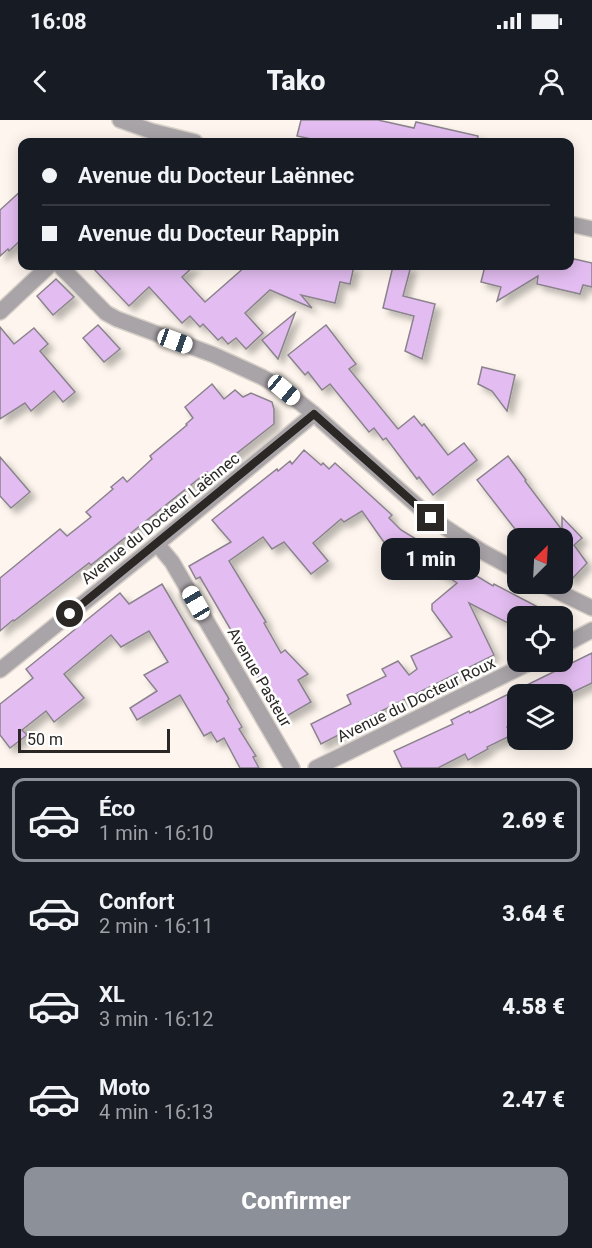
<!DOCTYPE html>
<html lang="fr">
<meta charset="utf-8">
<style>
body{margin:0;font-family:Roboto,sans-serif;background:#20242c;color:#f1f3f6;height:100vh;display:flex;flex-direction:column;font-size:22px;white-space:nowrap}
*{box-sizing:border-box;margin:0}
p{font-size:20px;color:#9ea1a6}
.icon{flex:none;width:33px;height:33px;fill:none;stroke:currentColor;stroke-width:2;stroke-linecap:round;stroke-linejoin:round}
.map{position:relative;height:648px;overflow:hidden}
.details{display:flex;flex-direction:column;background:#171b24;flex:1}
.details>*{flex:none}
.top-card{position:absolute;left:18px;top:18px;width:556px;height:132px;border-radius:12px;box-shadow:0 3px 15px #0003;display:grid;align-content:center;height:132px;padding:0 24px;background:#171b24}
.needle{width:39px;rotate:24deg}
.buttons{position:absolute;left:507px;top:408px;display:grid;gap:12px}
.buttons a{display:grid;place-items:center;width:66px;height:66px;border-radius:12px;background:#171b24;box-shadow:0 3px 15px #0003;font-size:30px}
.scale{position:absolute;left:18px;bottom:15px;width:152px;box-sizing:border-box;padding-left:6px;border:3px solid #2b2724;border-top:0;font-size:16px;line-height:21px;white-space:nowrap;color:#2b2724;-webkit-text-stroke:4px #fff;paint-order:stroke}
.end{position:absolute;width:27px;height:27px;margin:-14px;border:8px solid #2b2724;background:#fff;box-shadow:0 0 0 3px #fff}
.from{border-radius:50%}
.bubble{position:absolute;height:42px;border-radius:12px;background:#171b24;box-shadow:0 3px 15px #0003;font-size:20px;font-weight:800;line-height:42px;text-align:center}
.car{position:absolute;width:18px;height:36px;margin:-18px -9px;border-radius:8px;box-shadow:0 0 4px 2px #0007;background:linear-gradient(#fff 24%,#345 0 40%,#fff 0 76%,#345 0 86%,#fff 0)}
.top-card b{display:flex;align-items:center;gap:21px;height:57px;font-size:22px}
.top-card b+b{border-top:2px solid #363941}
.top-card i{width:15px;height:15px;background:#f1f3f6}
ul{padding:10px 0 0;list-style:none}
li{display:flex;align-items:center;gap:18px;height:84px;margin:0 12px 9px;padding:0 12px;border:3px solid transparent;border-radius:12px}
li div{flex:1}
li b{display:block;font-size:22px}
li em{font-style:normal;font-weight:800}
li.current{border-color:#8c9099}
li>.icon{width:54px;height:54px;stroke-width:1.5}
.button{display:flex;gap:12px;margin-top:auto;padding:12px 24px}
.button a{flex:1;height:69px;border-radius:12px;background:#8c9099;color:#fff;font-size:24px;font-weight:800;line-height:69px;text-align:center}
.status{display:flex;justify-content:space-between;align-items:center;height:42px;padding:0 30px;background:#171b24;direction:ltr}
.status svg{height:16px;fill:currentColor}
header{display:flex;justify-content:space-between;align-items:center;height:78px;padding:0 24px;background:#171b24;font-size:27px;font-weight:800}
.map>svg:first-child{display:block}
</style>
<div class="status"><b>16:08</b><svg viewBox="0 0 49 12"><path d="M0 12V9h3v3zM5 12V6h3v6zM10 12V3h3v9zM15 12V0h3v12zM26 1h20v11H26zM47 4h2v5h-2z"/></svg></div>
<header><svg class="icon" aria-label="back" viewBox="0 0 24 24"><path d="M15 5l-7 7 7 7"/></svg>Tako<svg class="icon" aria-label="person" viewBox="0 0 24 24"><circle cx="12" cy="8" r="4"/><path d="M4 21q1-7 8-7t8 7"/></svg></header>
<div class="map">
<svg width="592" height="648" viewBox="0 0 592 648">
<defs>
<filter id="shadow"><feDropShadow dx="5.5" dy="5.5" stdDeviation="3" flood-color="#0004"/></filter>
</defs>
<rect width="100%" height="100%" fill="#fef6ee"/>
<g fill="#e3bdf1" stroke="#8a838c" stroke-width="1.5" filter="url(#shadow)">
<path d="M301 0H378L414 8 416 2 478 16 477 22H338L321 19V21L297 16Z"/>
<path d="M22 70V119L9 131 8 129 0 136V90Z"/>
<path d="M570 138 592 143V167L583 165 580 174 537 164 538 156 497 181 501 167 481 162 485 146H570Z"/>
<path d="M91 146H194L182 157 205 182 246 146H354L350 164 340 162 335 183 301 175 312 188 270 170 245 193 263 213 246 229 236 218 228 224 222 217 218 220 203 204 200 207 190 196 182 203 149 167 129 186Z"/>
<path d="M393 146H411L403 176 435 184 422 239 405 231 414 196 383 188Z"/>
<path d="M56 159 74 177 53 195 37 176Z"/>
<path d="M295 193 278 239 262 220Z"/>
<path d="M98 205 120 229 104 242 83 218Z"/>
<path d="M326 205 356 244 349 249 398 309 414 296 422 306 424 304 448 335 464 323 477 340 433 375 419 357 417 359 386 318 383 320 374 308 369 312 330 264 322 270 308 252 305 255 288 235Z"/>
<path d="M0 207 14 224 34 208 48 224 40 231 75 272 63 282 54 271 31 291 25 283 0 299Z"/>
<path d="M482 247 515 255 507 291 492 271 478 264Z"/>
<path d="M212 264 224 279 235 270 243 277 251 273 272 282 274 289V304L209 355 207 352 91 445 89 443 14 501 13 500 0 511V458L60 409 67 416 91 397 86 392 113 369 111 367 123 357 127 362 152 339 150 336 187 305 186 304 193 298 185 287Z"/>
<path d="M304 330 321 345 323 343 329 349 335 343 392 395 389 398 401 410 493 466 494 464 555 496H518V508L469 483 494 535 357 603 358 605 321 624 311 604 351 584 347 575 386 556 382 549 398 541 409 555 417 549 411 536 452 517 432 490V484L457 463 427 443 425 446 399 429 393 435 362 391 344 402 341 399 313 423 328 441 311 454 284 422 272 429 263 417 229 441 266 502 264 503 281 533 285 530 308 554 298 560 311 582 285 597 272 576 270 577 200 457 196 459 189 446 231 422 212 400 277 349 278 351 290 341 292 344Z"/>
<path d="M508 336 526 360 525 361 562 410V397L582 418 574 425 587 443 571 460 562 448V418H522L477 360Z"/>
<path d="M0 337 30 372 11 388 0 376Z"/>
<path d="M162 464 229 579 227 581 242 607 239 609 256 636 253 637 259 648H240L224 618 217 622 211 612 204 616 180 575 137 600 130 588 157 571 144 555 168 542 149 511 121 527 111 515 64 554 84 578 54 602 46 591 22 610 27 615 10 628 0 615V584L33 558 26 549 120 473 129 484Z"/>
<path d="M592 533V563L569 574H518V602L507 607 512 615 487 627 488 629 468 640 465 634 438 648H402L394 631 453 604 451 600 469 591 470 593Z"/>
</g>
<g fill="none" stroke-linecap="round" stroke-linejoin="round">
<g stroke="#d8d1ca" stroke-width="18">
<g id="street">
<path d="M120 0 151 11 195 22"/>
<path d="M570 104 592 109"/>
<path d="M60 146 106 193 117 199 214 235 262 257 284 270 314 294 431 398 481 431 518 451"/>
<path d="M0 192 49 146"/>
<path d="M157 424 172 442 292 648"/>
<path d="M542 464 592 488"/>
<path d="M562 526 592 510"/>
<path d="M0 550 157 424 314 294"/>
<path d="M316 648 531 542"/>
</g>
</g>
<use href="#street" stroke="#a9a4a8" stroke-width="15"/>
</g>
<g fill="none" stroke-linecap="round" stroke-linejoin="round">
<path stroke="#2b2724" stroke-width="8" d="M70 494 314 294 431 398"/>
</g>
<g text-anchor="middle" stroke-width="5" stroke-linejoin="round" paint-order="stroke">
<g font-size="16" fill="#2b2724" stroke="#fff">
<text transform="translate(160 398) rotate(-39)" y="6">Avenue du Docteur Laënnec</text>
<text transform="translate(260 557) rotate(60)" y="6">Avenue Pasteur</text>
<text transform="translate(416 579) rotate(-26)" y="6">Avenue du Docteur Roux</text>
</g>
</g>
</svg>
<div class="buttons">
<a><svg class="needle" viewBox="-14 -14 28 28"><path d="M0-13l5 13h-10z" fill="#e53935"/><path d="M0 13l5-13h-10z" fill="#9ea1a6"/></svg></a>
<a><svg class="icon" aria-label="locate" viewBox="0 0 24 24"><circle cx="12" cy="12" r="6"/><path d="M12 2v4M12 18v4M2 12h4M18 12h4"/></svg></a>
<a><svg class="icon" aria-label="layers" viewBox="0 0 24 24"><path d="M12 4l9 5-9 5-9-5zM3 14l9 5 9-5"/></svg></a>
</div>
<div class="scale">50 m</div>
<i class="end from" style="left:70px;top:494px"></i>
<i class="end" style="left:431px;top:398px"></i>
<div class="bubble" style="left:381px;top:418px;width:99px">1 min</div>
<i class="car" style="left:175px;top:221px;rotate:110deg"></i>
<i class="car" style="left:284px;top:270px;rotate:130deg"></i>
<i class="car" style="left:196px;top:483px;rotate:330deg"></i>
<div class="top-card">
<b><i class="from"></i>Avenue du Docteur Laënnec</b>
<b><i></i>Avenue du Docteur Rappin</b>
</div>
</div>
<section class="details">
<ul>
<li class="current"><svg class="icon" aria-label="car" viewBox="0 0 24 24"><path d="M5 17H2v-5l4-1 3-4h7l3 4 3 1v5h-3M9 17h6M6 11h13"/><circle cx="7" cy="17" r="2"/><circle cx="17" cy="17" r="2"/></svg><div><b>Éco</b><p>1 min · 16:10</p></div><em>2.69 €</em></li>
<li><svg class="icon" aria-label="car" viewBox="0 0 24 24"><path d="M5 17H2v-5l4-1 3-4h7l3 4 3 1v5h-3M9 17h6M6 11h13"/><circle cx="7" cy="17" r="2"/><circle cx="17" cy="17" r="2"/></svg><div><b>Confort</b><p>2 min · 16:11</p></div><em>3.64 €</em></li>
<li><svg class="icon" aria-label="car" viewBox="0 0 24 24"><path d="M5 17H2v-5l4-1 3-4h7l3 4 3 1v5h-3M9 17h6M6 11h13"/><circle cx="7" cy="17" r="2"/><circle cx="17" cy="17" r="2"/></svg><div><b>XL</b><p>3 min · 16:12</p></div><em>4.58 €</em></li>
<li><svg class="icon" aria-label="car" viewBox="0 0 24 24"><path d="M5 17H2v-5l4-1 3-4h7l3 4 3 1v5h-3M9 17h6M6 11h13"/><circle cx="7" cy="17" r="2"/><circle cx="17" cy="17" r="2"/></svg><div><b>Moto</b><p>4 min · 16:13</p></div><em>2.47 €</em></li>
</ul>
<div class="button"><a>Confirmer</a></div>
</section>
